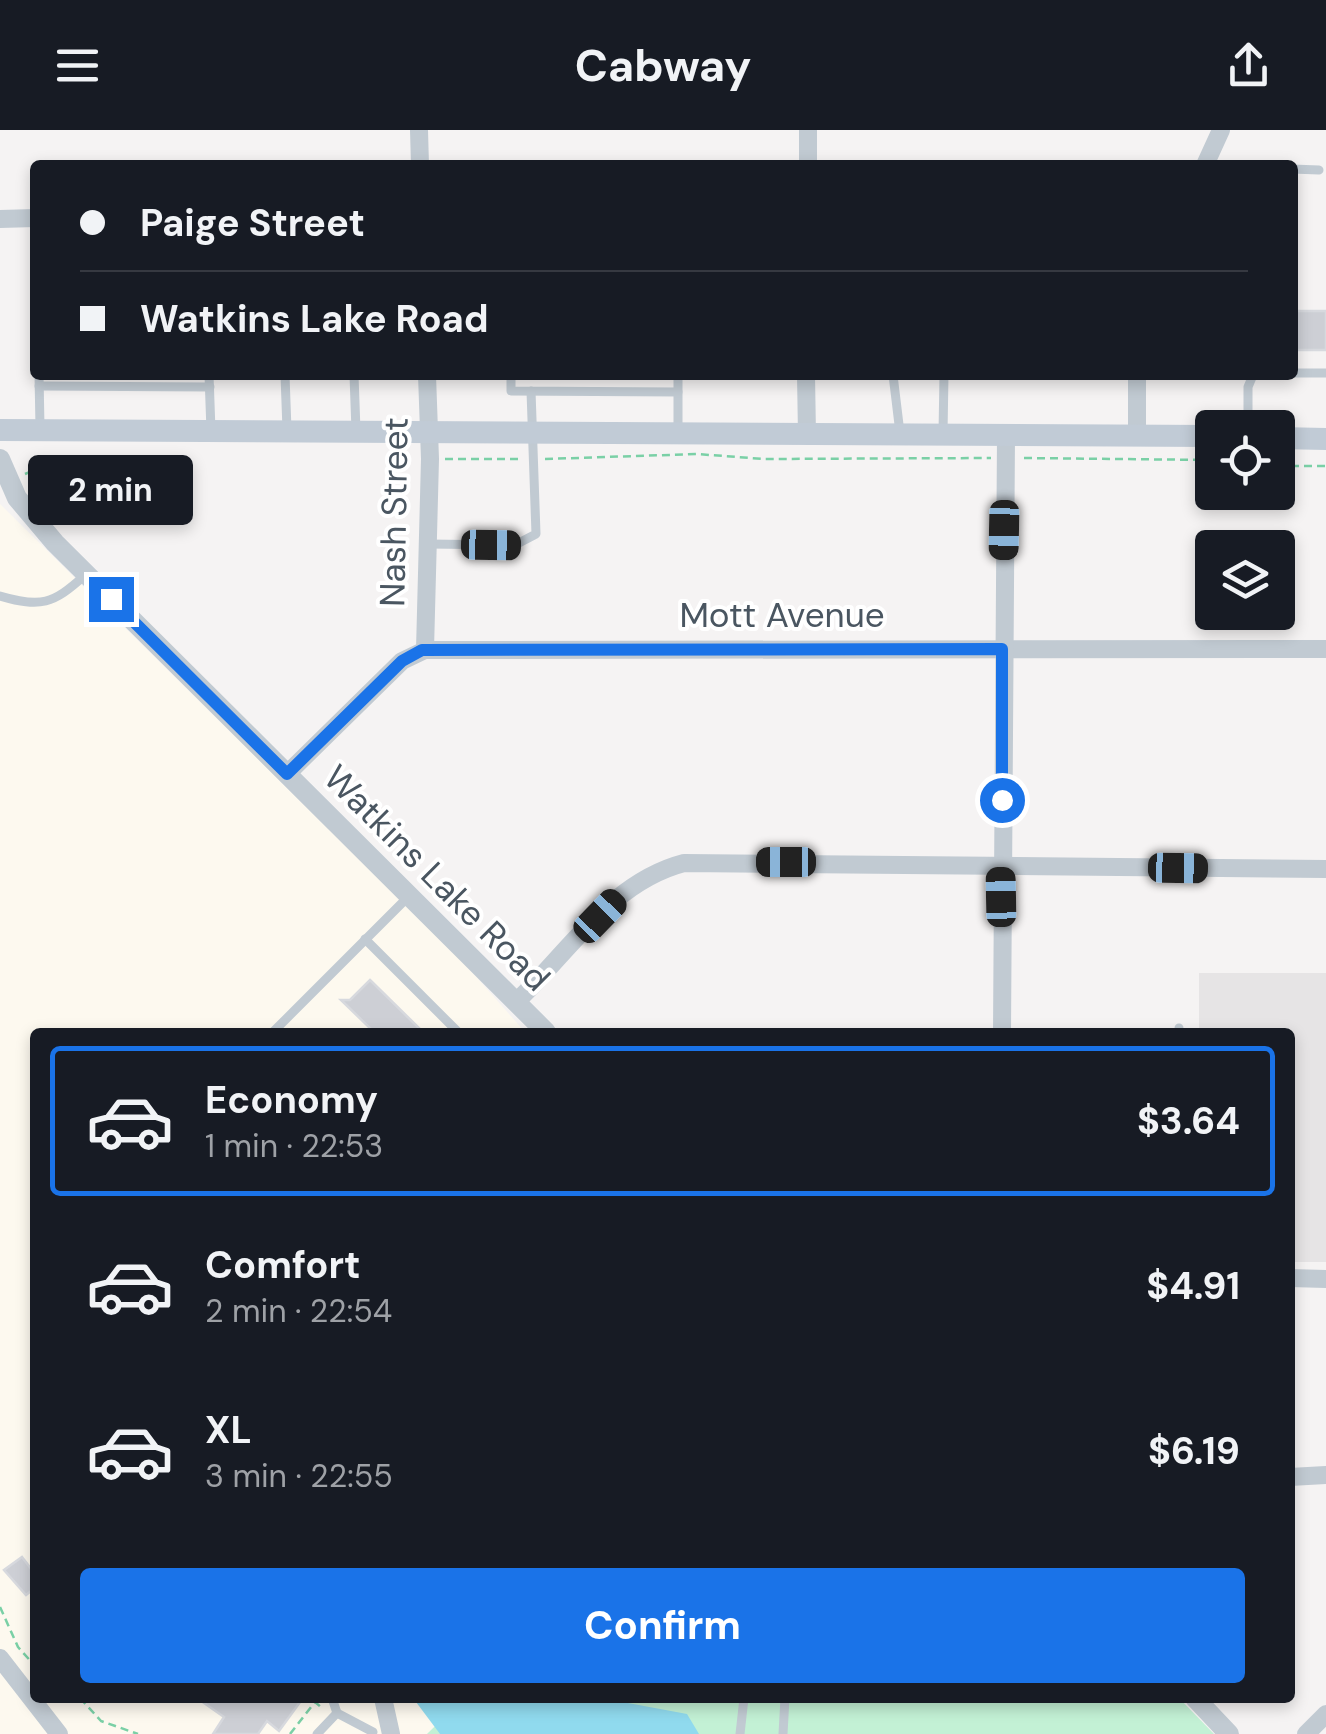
<!DOCTYPE html>
<meta charset="utf-8">
<style>
body{margin:0;font-family:"DM Sans",sans-serif;background:#20242c;color:#f1f3f6;height:100vh;display:flex;flex-direction:column;font-size:38px;white-space:nowrap}
*{box-sizing:border-box;margin:0}
p{font-size:32px;color:#9ea1a6}
.icon{flex:none;width:55px;height:55px;fill:none;stroke:currentColor;stroke-width:2;stroke-linecap:round;stroke-linejoin:round}
.map{position:relative;flex:1;overflow:hidden}
.drawer{position:absolute;left:30px;top:898px;width:1265px;height:675px;display:flex;flex-direction:column;background:#171b24;border-radius:10px;box-shadow:0 5px 15px #0003}
.drawer>*{flex:none}
.top-card{position:absolute;left:30px;top:30px;width:1268px;height:220px;border-radius:10px;box-shadow:0 5px 15px #0003;display:grid;align-content:center;height:220px;padding:0 50px;background:#171b24}
.fabs{position:absolute;left:1195px;top:280px;display:grid;gap:20px}
.fabs a{display:grid;place-items:center;width:100px;height:100px;border-radius:10px;background:#171b24;box-shadow:0 5px 15px #0003;font-size:50px}
.end{position:absolute;width:45px;height:45px;margin:-22px;border:12px solid #1a73e8;background:#fff;box-shadow:0 0 0 5px #fff}
.from{border-radius:50%}
.bubble{position:absolute;height:70px;border-radius:10px;background:#171b24;box-shadow:0 5px 15px #0003;font-size:32px;font-weight:700;line-height:70px;text-align:center}
.car{position:absolute;width:30px;height:60px;margin:-30px -15px;border-radius:12px;box-shadow:0 0 8px 2px #0007;background:linear-gradient(#222 24%,#8ab4d8 0 40%,#222 0 76%,#8ab4d8 0 86%,#222 0)}
.top-card b{display:flex;align-items:center;gap:35px;height:95px;font-size:38px}
.top-card b+b{border-top:2px solid #363941}
.top-card i{width:25px;height:25px;background:#f1f3f6}
ul{padding:18px 0 0;list-style:none}
li{display:flex;align-items:center;gap:30px;height:150px;margin:0 20px 15px;padding:0 30px;border:5px solid transparent;border-radius:10px}
li div{flex:1}
li b{display:block;font-size:38px}
li em{font-style:normal;font-weight:700}
li.current{border-color:#1a73e8}
li>.icon{width:90px;height:90px;stroke-width:1.5}
.button{display:flex;gap:20px;margin-top:auto;padding:20px 50px}
.button a{flex:1;height:115px;border-radius:10px;background:#1a73e8;color:#fff;font-size:40px;font-weight:700;line-height:115px;text-align:center}
header{display:flex;justify-content:space-between;align-items:center;height:130px;padding:0 50px;background:#171b24;font-size:45px;font-weight:700}
.map>svg:first-child{display:block}
</style>
<header><svg class="icon" aria-label="menu" viewBox="0 0 24 24"><path d="M4 6h16M4 12h16M4 18h16"/></svg>Cabway<svg class="icon" aria-label="share" viewBox="0 0 24 24"><path d="M12 15V3M7 8l5-5 5 5M5 13v7h14v-7"/></svg></header>
<div class="map">
<svg width="1326" height="1604" viewBox="0 0 1326 1604">
<rect width="100%" height="100%" fill="#f5f3f3"/>
<path fill="#fdf9ef" d="M0 374 462 831 525 902H35V1568H463L427 1604H0Z"/>
<path fill="#e6e4e5" d="M1199 843H1326V1132H1290V902H1199Z"/>
<path fill="#c3f1d5" d="M464 1568H1179L1214 1604H427Z"/>
<path fill="#90daee" d="M413 1568H601L687 1584 699 1604H440Z"/>
<g fill="#cdcfd5" stroke="#d7d9de" stroke-width="2.5">
<rect x="1292" y="181" width="34" height="39"/>
<path d="M370 850 423 902H374L341 870H350Z"/>
<path d="M22 1427 35 1444V1458L26 1465 4 1440Z"/>
<path d="M197 1568H303L279 1601 267 1591 258 1604H213L224 1587Z"/>
</g>
<g fill="none" stroke-linecap="round" stroke-linejoin="round">
<g stroke="#7ad0a6" stroke-width="2.5" stroke-dasharray="8 5" stroke-linecap="butt">
<path d="M1024 328 1212 330"/>
<path d="M445 329H522"/>
<path d="M545 329 697 324 764 329 991 328"/>
<path d="M1278 336H1326"/>
<path d="M25 344 37 339"/>
<path d="M0 1477 18 1517 35 1536"/>
<path d="M80 1568 101 1591 138 1604"/>
<path d="M290 1604 315 1572 322 1578"/>
</g>
<g stroke="#c1cad2" stroke-width="9">
<path d="M1292 39 1319 40"/>
<path d="M1292 243H1326"/>
<path d="M39 245 40 297"/>
<path d="M209 245 211 301"/>
<path d="M285 245 287 300"/>
<path d="M285 245H325"/>
<path d="M354 245 356 301"/>
<path d="M511 245V261L678 262"/>
<path d="M893 245 900 303"/>
<path d="M39 256 210 257"/>
<path d="M1248 298V257L1253 245"/>
<path d="M678 302V245"/>
<path d="M943 303 944 245"/>
<path d="M428 414 515 415 536 404 531 261"/>
<path d="M0 466C41 478 53 474 84 446"/>
<path d="M365 809 458 902"/>
<path d="M1179 898V902"/>
<path d="M273 902 409 766"/>
<path d="M332 1568 337 1583"/>
<path d="M317 1604 337 1583 373 1602"/>
<path d="M740 1604 744 1568"/>
<path d="M783 1604 785 1568"/>
</g>
<g stroke="#c1cad2" stroke-width="18">
<path d="M419 0 420 35"/>
<path d="M808 35V0"/>
<path d="M1205 35 1221 0"/>
<path d="M0 89 35 88"/>
<path d="M806 245 807 305"/>
<path d="M1137 245V306"/>
<path d="M425 520 430 329 427 245"/>
<path d="M287 644 402 531 425 520 1326 519"/>
<path d="M516 872C569 822 611 752 684 733L1326 739"/>
<path d="M1002 902 1006 306"/>
<path d="M1290 1148 1326 1149"/>
<path d="M1290 1347 1326 1345"/>
<path d="M0 1528 59 1604"/>
<path d="M383 1568 391 1604"/>
<path d="M1306 1604 1326 1584"/>
</g>
<g stroke="#c1cad2" stroke-width="20">
<path d="M0 329 17 368 55 413 546 902"/>
<path d="M1195 1568 1229 1604"/>
</g>
<g stroke="#c1cbd6" stroke-width="22">
<path d="M0 300 1212 306"/>
<path d="M1278 308 1326 309"/>
</g>
</g>
<g fill="none" stroke-linecap="round" stroke-linejoin="round">
<path stroke="#1a73e8" stroke-width="12" d="M111 469 287 644 402 531 422 520 1002 519V670"/>
</g>
<g text-anchor="middle" stroke-width="8" stroke-linejoin="round" paint-order="stroke">
<g font-size="35" fill="#4a5661" stroke="#fff">
<text transform="translate(394 382) rotate(-89)" y="12">Nash Street</text>
<text x="782" y="497">Mott Avenue</text>
<text transform="translate(437 748) rotate(45)" y="12">Watkins Lake Road</text>
</g>
</g>
</svg>
<div class="fabs">
<a><svg class="icon" aria-label="locate" viewBox="0 0 24 24"><circle cx="12" cy="12" r="6"/><path d="M12 2v4M12 18v4M2 12h4M18 12h4"/></svg></a>
<a><svg class="icon" aria-label="layers" viewBox="0 0 24 24"><path d="M12 4l9 5-9 5-9-5zM3 14l9 5 9-5"/></svg></a>
</div>
<i class="end from" style="left:1002px;top:670px"></i>
<i class="end" style="left:111px;top:469px"></i>
<div class="bubble" style="left:28px;top:325px;width:165px">2 min</div>
<i class="car" style="left:1004px;top:400px;rotate:181deg"></i>
<i class="car" style="left:491px;top:415px;rotate:91deg"></i>
<i class="car" style="left:786px;top:732px;rotate:270deg"></i>
<i class="car" style="left:1178px;top:738px;rotate:91deg"></i>
<i class="car" style="left:1001px;top:767px;rotate:359deg"></i>
<i class="car" style="left:600px;top:786px;rotate:44deg"></i>
<div class="top-card">
<b><i class="from"></i>Paige Street</b>
<b><i></i>Watkins Lake Road</b>
</div>
<section class="drawer">
<ul>
<li class="current"><svg class="icon" aria-label="car" viewBox="0 0 24 24"><path d="M5 17H2v-5l4-1 3-4h7l3 4 3 1v5h-3M9 17h6M6 11h13"/><circle cx="7" cy="17" r="2"/><circle cx="17" cy="17" r="2"/></svg><div><b>Economy</b><p>1 min · 22:53</p></div><em>$3.64</em></li>
<li><svg class="icon" aria-label="car" viewBox="0 0 24 24"><path d="M5 17H2v-5l4-1 3-4h7l3 4 3 1v5h-3M9 17h6M6 11h13"/><circle cx="7" cy="17" r="2"/><circle cx="17" cy="17" r="2"/></svg><div><b>Comfort</b><p>2 min · 22:54</p></div><em>$4.91</em></li>
<li><svg class="icon" aria-label="car" viewBox="0 0 24 24"><path d="M5 17H2v-5l4-1 3-4h7l3 4 3 1v5h-3M9 17h6M6 11h13"/><circle cx="7" cy="17" r="2"/><circle cx="17" cy="17" r="2"/></svg><div><b>XL</b><p>3 min · 22:55</p></div><em>$6.19</em></li>
</ul>
<div class="button"><a>Confirm</a></div>
</section>
</div>
